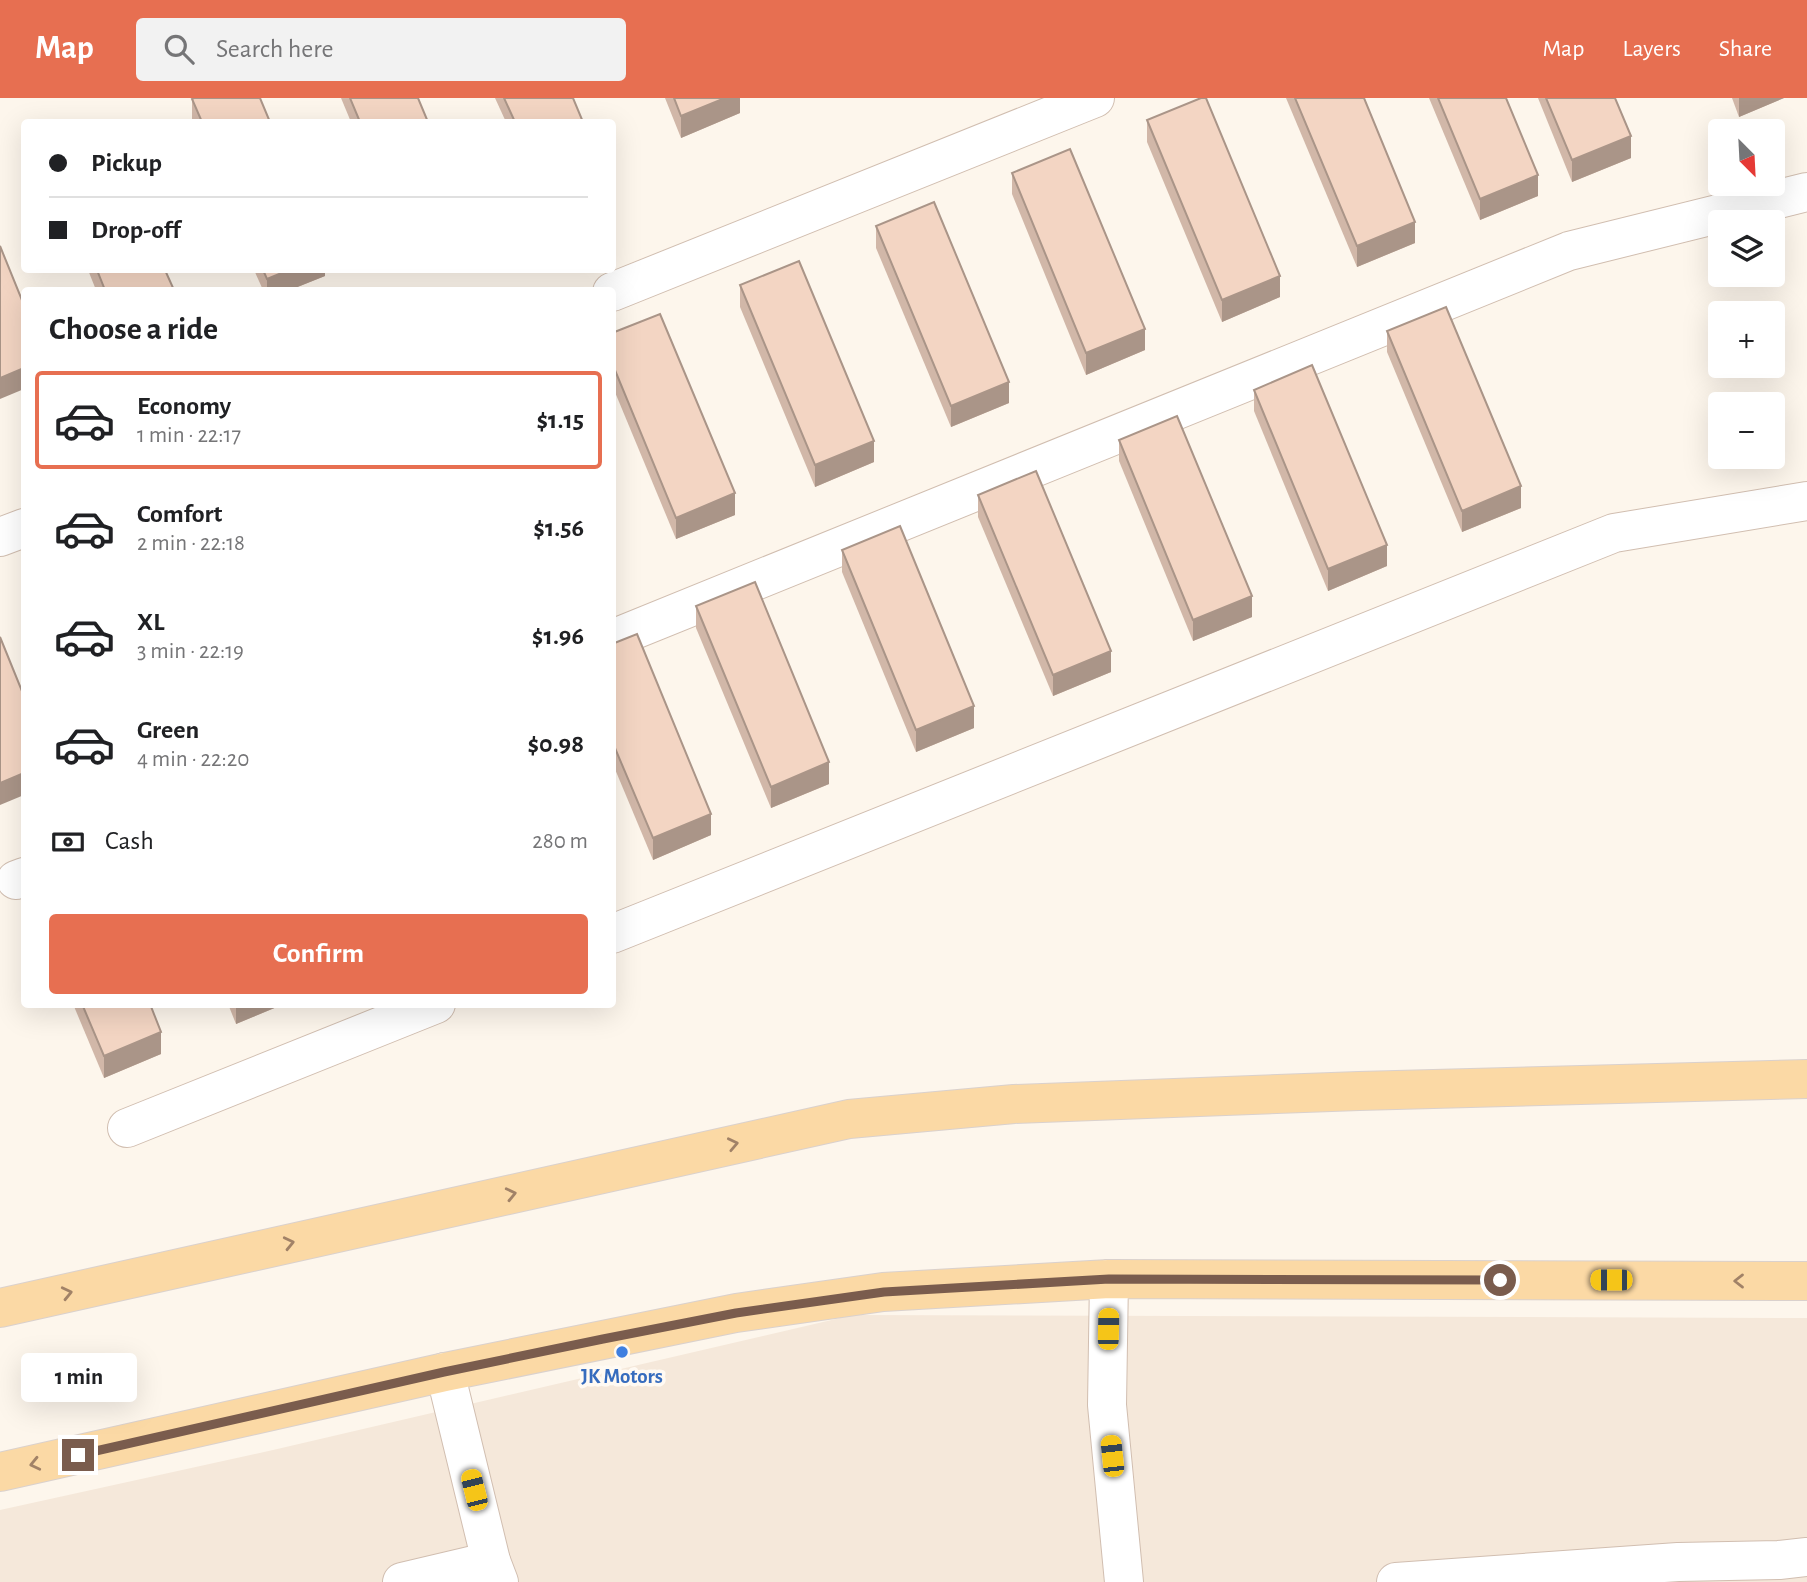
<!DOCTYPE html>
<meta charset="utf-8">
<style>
body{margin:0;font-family:"Alegreya Sans",sans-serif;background:#f2f2f2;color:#202124;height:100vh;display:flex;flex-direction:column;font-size:26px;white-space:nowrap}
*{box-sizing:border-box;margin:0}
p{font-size:23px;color:#757577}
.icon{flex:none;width:38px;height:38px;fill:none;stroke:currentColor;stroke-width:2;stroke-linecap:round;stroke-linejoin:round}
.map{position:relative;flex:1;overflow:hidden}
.details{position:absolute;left:21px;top:189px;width:595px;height:721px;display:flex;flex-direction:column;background:#fff;border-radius:7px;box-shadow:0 7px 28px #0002}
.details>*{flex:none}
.guide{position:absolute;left:21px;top:21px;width:595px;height:154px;border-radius:7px;box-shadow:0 7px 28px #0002;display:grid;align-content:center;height:154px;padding:0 28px;background:#fff}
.needle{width:46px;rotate:156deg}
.tools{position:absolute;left:1708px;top:21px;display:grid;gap:14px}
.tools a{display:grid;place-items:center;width:77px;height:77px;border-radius:7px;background:#fff;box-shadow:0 7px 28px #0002;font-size:35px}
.end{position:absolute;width:32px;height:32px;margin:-16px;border:9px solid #7a5c4d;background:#fff;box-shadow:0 0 0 4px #fff}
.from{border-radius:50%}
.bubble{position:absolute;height:49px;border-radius:7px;background:#fff;box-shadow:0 7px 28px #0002;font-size:23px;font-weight:600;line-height:49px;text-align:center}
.car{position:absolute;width:21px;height:42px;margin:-21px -10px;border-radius:9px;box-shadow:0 0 5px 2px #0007;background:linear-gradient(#f5c518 24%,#345 0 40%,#f5c518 0 76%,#345 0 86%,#f5c518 0)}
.guide b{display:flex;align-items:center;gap:24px;height:66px;font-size:26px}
.guide b+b{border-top:2px solid #e0e0e0}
.guide i{width:18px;height:18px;background:#202124}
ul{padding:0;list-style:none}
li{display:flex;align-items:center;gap:21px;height:98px;margin:0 14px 10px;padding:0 14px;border:4px solid transparent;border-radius:7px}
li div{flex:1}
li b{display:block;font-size:26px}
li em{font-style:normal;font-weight:600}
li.on{border-color:#e76f51}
li>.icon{width:63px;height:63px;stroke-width:1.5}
h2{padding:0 28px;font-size:32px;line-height:84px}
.pay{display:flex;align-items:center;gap:18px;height:77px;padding:0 28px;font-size:26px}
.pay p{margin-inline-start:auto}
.button{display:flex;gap:14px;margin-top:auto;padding:14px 28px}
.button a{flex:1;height:80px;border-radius:7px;background:#e76f51;color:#fff;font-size:28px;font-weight:600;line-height:80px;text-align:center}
header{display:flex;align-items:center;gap:42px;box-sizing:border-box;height:98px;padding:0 35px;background:#e76f51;color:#fff}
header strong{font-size:33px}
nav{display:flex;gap:38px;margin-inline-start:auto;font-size:24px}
.search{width:490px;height:63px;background:#f2f2f2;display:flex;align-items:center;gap:18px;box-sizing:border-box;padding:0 24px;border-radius:7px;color:#757577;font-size:26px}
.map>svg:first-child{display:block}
</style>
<header>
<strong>Map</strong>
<div class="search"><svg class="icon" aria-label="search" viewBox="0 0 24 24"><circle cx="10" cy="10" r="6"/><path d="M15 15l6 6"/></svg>Search here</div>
<nav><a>Map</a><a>Layers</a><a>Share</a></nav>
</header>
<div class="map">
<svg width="1807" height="1484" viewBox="0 0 1807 1484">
<rect width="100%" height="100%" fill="#fdf6ec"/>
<path fill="#f5e8da" d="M853 1217 1807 1220V1484H0V1412L273 1352Z"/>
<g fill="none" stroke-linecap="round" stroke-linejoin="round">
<g stroke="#d1beb0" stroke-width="40">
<g id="minor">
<path d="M612 194 1095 0"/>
<path d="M0 439 24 430"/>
<path d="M612 541 1569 153 1807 94"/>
<path d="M16 782 24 779"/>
<path d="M612 836 1614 435 1807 403"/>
<path d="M127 1030 436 906"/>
<path d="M1109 1181 1107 1307 1124 1484"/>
<path d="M445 1274 491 1463 499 1484"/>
<path d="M402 1484 491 1463"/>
<path d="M1396 1484 1678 1464 1779 1462 1807 1459"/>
</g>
</g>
<g stroke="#dad1cd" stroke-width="40">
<g id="major">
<path d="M0 1210 849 1021 1014 1006 1359 993 1807 981"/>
<path d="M0 1374 445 1274 736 1215 883 1194 1109 1181 1807 1183"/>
</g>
</g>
<use href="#minor" stroke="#fff" stroke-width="38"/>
<use href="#major" stroke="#fbd9a5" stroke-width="38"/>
</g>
<g fill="#d1b7a8">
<path d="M341 0H418L428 24H351Z"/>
<path d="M495 0H573L583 24H506Z"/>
<path d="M665 0H740V15L681 40Z"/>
<path d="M1286 0H1364L1415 145 1357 169Z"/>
<path d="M1429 0H1506L1538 98 1480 122Z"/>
<path d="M1538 0H1615L1631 60 1572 84Z"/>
<path d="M1732 0H1784L1739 19Z"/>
<path d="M192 1 270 24H193L192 22Z"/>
<path d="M1147 22 1280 199 1222 224 1147 44Z"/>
<path d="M1012 75 1145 252 1086 277 1012 96Z"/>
<path d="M876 128 1009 305 951 329 876 150Z"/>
<path d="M88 172H165L174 192H96Z"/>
<path d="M254 172H325V178L290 192H263Z"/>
<path d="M740 187 874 364 815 389 740 209Z"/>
<path d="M1387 233 1521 410 1462 434 1387 254Z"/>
<path d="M612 235 735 417 676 441 612 287Z"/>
<path d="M1254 292 1387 468 1328 493 1254 313Z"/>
<path d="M1119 342 1252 519 1193 543 1119 363Z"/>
<path d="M978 397 1111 574 1053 598 978 419Z"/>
<path d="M842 452 974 630 916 654 842 474Z"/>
<path d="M696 508 829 686 771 710 696 530Z"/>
<path d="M612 546 711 737 653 762 612 664Z"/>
<path d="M73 906H150L161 956 104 980Z"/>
<path d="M228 906H284L236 926Z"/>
</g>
<g fill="#aa9588">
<path d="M725 0H740V15L681 40V18Z"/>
<path d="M1739 0H1784L1739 19Z"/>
<path d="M1631 38V60L1572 84V62Z"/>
<path d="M1538 77V98L1480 122V101Z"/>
<path d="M1415 124V145L1357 169V148Z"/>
<path d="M289 172H325V178L290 192H267V181Z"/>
<path d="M1280 178V199L1222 224V202Z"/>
<path d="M1145 231V252L1086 277V255Z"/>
<path d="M24 270V291L0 301V280Z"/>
<path d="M1009 284V305L951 329V308Z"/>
<path d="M874 343V364L815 389V367Z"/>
<path d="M1521 388V410L1462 434V413Z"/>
<path d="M735 395V417L676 441V420Z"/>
<path d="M1387 447V468L1328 493V471Z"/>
<path d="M1252 498V519L1193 543V522Z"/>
<path d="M1111 553V574L1053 598V577Z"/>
<path d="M974 608V630L916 654V632Z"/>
<path d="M829 664V686L771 710V689Z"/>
<path d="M24 675V697L0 707V685Z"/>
<path d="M711 716V737L653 762V740Z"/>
<path d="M236 906H284L236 926Z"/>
<path d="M161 934V956L104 980V958Z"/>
</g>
<g fill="#f3d5c3" stroke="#aa9588" stroke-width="2">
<path d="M194 0H260L270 24H202L192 1Z"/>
<path d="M350 0H418L428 24H360Z"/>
<path d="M504 0H573L583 24H515Z"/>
<path d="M674 0H725L681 18Z"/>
<path d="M1201 0H1206L1280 178 1222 202 1147 22Z"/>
<path d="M1295 0H1364L1415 124 1357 148Z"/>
<path d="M1438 0H1506L1538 77 1480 101Z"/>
<path d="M1546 0H1615L1631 38 1572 62Z"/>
<path d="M1070 51 1145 231 1086 255 1012 75Z"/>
<path d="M934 104 1009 284 951 308 876 128Z"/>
<path d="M0 148 24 207V270L0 280Z"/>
<path d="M799 163 874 343 815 367 740 187Z"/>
<path d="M97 172H165L174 192H105Z"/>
<path d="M263 172H289L267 181Z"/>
<path d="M1446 209 1521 388 1462 413 1387 233Z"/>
<path d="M660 216 735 395 676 420 612 265V235Z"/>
<path d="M1312 267 1387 447 1328 471 1254 292Z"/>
<path d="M1177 318 1252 498 1193 522 1119 342Z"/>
<path d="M1036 373 1111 553 1053 577 978 397Z"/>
<path d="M900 428 974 608 916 632 842 452Z"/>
<path d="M755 484 829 664 771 689 696 508Z"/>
<path d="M637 536 711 716 653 740 612 643V546Z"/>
<path d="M0 539 24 598V675L0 685Z"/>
<path d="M82 906H150L161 934 104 958Z"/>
</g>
<defs><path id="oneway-chevron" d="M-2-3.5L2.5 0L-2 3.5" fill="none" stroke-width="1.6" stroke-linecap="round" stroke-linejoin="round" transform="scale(1.75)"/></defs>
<g stroke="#a18267">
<use href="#oneway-chevron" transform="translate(733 1046) rotate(-12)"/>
<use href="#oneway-chevron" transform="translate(511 1096) rotate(-13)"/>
<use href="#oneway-chevron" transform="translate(289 1145) rotate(-13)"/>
<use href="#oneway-chevron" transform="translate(1739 1183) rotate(-180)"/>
<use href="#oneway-chevron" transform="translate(67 1195) rotate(-13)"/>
<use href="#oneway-chevron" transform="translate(35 1366) rotate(167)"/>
</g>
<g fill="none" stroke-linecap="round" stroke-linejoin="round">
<path stroke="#7a5c4d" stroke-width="9" d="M78 1357 444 1274 603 1241 736 1215 884 1194 1109 1181 1500 1182"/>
</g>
<circle fill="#3f7fe0" stroke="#fffaf3" stroke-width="2.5" cx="622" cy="1254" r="7"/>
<g text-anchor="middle" stroke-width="7" stroke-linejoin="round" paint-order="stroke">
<g font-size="21" font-weight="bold" fill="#366cbe" stroke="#fffaf3">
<text x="622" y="1285">JK Motors</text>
</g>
</g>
</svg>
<div class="tools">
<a><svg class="needle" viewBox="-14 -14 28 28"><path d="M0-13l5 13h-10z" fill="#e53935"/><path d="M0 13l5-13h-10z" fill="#757577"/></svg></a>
<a><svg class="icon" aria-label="layers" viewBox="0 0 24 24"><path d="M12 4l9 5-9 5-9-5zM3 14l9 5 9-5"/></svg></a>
<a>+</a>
<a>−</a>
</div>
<i class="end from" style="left:1500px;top:1182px"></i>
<i class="end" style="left:78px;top:1357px"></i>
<div class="bubble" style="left:21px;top:1255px;width:116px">1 min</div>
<i class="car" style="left:1611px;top:1182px;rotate:270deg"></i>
<i class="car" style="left:1108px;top:1231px;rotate:1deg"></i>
<i class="car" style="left:1112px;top:1358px;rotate:354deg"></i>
<i class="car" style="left:474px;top:1392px;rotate:346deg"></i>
<div class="guide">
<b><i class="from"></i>Pickup</b>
<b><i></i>Drop-off</b>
</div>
<section class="details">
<h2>Choose a ride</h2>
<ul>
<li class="on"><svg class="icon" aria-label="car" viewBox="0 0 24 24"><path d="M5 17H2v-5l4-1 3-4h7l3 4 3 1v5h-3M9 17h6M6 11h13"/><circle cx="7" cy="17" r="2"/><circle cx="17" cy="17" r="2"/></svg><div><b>Economy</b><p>1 min · 22:17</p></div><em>$1.15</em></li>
<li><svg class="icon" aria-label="car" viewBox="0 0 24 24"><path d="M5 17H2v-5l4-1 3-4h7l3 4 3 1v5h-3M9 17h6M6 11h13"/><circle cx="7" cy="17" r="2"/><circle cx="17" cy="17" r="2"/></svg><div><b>Comfort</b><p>2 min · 22:18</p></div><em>$1.56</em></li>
<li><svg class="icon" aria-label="car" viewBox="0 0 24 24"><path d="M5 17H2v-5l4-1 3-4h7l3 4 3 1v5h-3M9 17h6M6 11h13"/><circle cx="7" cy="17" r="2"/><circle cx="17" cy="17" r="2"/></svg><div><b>XL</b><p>3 min · 22:19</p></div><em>$1.96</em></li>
<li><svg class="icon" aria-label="car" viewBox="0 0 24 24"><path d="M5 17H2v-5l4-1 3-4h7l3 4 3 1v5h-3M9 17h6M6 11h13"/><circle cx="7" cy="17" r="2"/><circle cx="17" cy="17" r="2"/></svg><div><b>Green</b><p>4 min · 22:20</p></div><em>$0.98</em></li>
</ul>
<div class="pay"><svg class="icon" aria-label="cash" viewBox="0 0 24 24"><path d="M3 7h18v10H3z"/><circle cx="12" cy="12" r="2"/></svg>Cash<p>280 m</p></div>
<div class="button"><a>Confirm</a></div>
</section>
</div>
